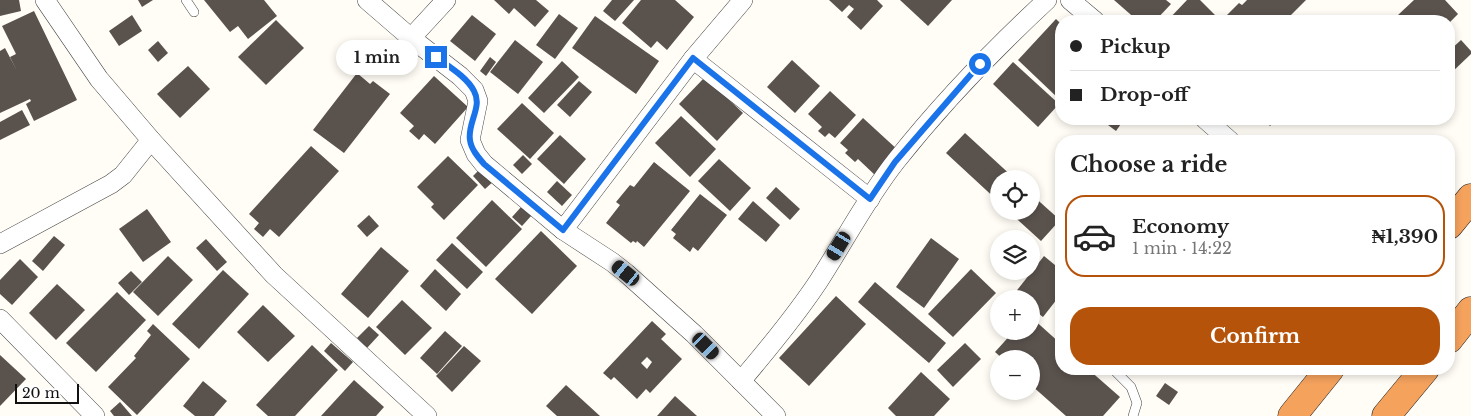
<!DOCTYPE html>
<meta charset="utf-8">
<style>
body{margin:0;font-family:"Libre Baskerville",serif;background:#f2f2f2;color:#222;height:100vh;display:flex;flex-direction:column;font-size:19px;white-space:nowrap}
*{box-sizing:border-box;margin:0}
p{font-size:16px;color:#767676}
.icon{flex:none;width:28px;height:28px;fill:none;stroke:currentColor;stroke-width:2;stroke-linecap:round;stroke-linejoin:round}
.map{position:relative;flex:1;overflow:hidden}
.drawer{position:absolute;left:1055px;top:135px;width:400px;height:240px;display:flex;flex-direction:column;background:#fff;border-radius:20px;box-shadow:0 2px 8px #0003}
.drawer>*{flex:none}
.top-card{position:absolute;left:1055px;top:15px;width:400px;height:110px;border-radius:20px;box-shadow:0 2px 8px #0003;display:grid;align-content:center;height:110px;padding:0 15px;background:#fff}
.fabs{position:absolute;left:990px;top:170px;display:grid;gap:10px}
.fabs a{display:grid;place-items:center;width:50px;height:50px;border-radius:50%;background:#fff;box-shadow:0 2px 8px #0003;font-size:25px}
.scale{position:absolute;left:15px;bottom:12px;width:64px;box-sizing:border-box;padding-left:5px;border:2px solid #111;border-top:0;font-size:14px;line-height:18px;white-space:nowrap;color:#111;-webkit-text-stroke:4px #fff;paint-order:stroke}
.end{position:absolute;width:22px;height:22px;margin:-11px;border:6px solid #1a73e8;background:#fff;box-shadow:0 0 0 2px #fff}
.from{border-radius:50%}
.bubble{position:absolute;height:35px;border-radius:18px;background:#fff;box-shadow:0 2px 8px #0003;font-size:16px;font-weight:700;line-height:35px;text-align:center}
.car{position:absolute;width:15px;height:30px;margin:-15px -8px;border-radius:6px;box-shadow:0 0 4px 1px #0007;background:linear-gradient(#222 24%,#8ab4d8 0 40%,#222 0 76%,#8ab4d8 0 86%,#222 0)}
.top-card b{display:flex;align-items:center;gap:18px;height:48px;font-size:19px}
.top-card b+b{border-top:1px solid #e0e0e0}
.top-card i{width:12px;height:12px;background:#222}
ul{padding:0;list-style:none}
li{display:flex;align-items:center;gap:15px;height:82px;margin:0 10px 8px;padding:0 5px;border:2px solid #e0e0e0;border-radius:20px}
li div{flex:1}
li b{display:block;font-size:19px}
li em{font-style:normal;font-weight:700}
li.current{border-color:#b45309}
li>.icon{width:45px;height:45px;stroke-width:1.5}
h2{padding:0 15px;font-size:22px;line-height:60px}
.primary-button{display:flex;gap:10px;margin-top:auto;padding:10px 15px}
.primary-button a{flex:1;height:58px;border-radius:20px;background:#b45309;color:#fff;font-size:20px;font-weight:700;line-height:58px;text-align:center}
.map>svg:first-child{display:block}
</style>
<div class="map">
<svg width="1471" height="416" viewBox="0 0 1471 416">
<rect width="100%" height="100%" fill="#fffdf5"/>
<g fill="#5a524d" fill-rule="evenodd">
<path d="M0 0H19L21 11 0 16Z"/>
<path d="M138 0H153L142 7Z"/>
<path d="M204 0H264L277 16 248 39 238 26 230 32Z"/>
<path d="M494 0H536L549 11 535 27 514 8 509 14Z"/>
<path d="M612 0H634L615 21 603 11Z"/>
<path d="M641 0H675L694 17 667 50 657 41 651 48 622 23Z"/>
<path d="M829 0H877L883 6 861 30 847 17 854 9 849 5 842 12Z"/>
<path d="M900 0H952L928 26Z"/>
<path d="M1114 0H1166L1171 4 1155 21H1138Z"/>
<path d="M1187 0H1200L1215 15 1209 21H1167Z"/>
<path d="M1247 0H1306L1285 21H1221L1239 3 1242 5Z"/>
<path d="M1414 0H1445L1458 14 1449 23V21H1404L1398 15Z"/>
<path d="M34 11 77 100 34 121 26 104 31 101 30 99 0 113V51L5 48 17 71 10 57 16 54 2 26Z"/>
<path d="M559 14 578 28 555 59 536 45Z"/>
<path d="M132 15 142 31 119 46 109 31Z"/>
<path d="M472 15 496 34 475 61 450 41Z"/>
<path d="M595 16 659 61 636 94 572 48Z"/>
<path d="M1056 19 1061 24V96L1059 99 1018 60Z"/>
<path d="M276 20 304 48 266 85 238 57Z"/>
<path d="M515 40 543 62 518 94 490 72Z"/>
<path d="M1461 40 1471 51V54L1450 74 1449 51Z"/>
<path d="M158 41 168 53 158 62 148 50Z"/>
<path d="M490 57 496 62 486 76 480 71Z"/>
<path d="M792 60 820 86 795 113 767 87Z"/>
<path d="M562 61 579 77 544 113 528 98Z"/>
<path d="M1013 62 1059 104 1038 127 993 84Z"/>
<path d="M188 66 210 89 180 118 157 94Z"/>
<path d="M357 73 370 84 373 81 390 94 344 153 313 130Z"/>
<path d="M434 76 468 107 435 144 424 134 419 140 409 131 414 126 400 113Z"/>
<path d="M705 77 743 113 717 141 679 104Z"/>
<path d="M579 81 592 92 570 117 557 105Z"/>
<path d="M830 91 856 115 835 138 829 133 825 137 818 131 822 127 808 114Z"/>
<path d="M522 103 554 133 530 159 497 129Z"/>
<path d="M22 110 30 125 0 140V122Z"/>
<path d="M681 116 716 149 690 177 655 143Z"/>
<path d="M863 118 899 151 876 176 858 159 855 162 845 153 848 150 840 143Z"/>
<path d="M1100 119H1120L1123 121 1116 131Z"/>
<path d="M1263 119H1277L1270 126Z"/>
<path d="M965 133 1015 179H999V202L946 153Z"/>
<path d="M560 135 586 159 564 184 537 159Z"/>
<path d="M311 146 339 171 279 237 270 229 263 237 254 229 259 223 249 214Z"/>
<path d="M523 155 532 164 522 174 513 165Z"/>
<path d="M448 156 478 185 444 220 431 207 434 204 417 187Z"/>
<path d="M719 159 751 188 730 211 698 181Z"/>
<path d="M654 162 690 191 644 247 637 241 636 243 633 241 631 243 606 223 620 205 616 202 630 185 634 187Z"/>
<path d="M483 166 495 180 485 189 473 176Z"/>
<path d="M557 181 572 195 562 206 547 192Z"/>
<path d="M776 187 800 209 790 220 766 198Z"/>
<path d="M700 194 727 215 698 251 693 247 690 252 673 238 676 234 671 230Z"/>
<path d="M1031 194 1060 220 1041 241 1008 211H1031Z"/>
<path d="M492 200 522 229 486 267 456 238Z"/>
<path d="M753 201 780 225 766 242 738 219Z"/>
<path d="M522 206 532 215 522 226 512 217Z"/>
<path d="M147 209 171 242 143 262 119 229Z"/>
<path d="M369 215 379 226 367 237 357 226Z"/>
<path d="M541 231 577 266 532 314 495 279Z"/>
<path d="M54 236 65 245 43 271 32 261Z"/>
<path d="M931 238 959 259 924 308 896 287Z"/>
<path d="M206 239 227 262 217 271 196 248Z"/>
<path d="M452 243 483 272 467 289 436 260Z"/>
<path d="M381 247 409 271 368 318 341 294Z"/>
<path d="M168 256 193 280 158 316 133 292Z"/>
<path d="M1044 256 1061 270V294L1043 317 1031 308V299H1020L1014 294Z"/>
<path d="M20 259 38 277 12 305 0 294V280Z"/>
<path d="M435 269 461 294 446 311 420 286Z"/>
<path d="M971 269 996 293 953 337 928 314Z"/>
<path d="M223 270 249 294 199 349 172 324Z"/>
<path d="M131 271 142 282 129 295 118 283Z"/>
<path d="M875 282 946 343 929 363 858 302Z"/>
<path d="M57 284 85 310 56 340 29 313Z"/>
<path d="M117 292 146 320 96 372 66 343Z"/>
<path d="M836 296 866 324 809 386 779 358Z"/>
<path d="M402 300 432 328 405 355 376 327Z"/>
<path d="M263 305 295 336 268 362 237 332Z"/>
<path d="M1031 317 1061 344V369H1088L1120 397 1103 416H1066L1031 385V359H1003L995 352 1014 331H1031Z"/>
<path d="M652 321 666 334 661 339 682 359 650 393 646 389 637 399 614 377 611 380 603 373ZM647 357 652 362 647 369 641 363Z"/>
<path d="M153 324 190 359 137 415 108 387 136 358 134 356 151 335 147 331Z"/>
<path d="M369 326 379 335 367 348 357 338Z"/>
<path d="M445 331 462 346 437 374 420 358Z"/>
<path d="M331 343 353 362 345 371 324 351Z"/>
<path d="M965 343 981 359 953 387 937 370Z"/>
<path d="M312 345 338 370 295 416H268L256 405Z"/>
<path d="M464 346 481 361 452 392 436 376Z"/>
<path d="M0 355 26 379 0 406Z"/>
<path d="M921 372 950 399 934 416H896L888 408Z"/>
<path d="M354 380 384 407 376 416H321Z"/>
<path d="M203 381 227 401 214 416H195L183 406Z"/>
<path d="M1165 383 1178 392 1169 405 1156 396Z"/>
<path d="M566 385 600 416H557L546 406Z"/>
<path d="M675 396 697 416H657Z"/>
<path d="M120 402 132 416H114L110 411Z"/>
</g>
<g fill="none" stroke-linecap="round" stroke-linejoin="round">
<g stroke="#444" stroke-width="10">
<g id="lane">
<path d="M186 0 194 12"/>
<path d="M1113 369 1131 387 1137 403 1133 416"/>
</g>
</g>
<g stroke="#444" stroke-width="20">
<g id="street">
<path d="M45 0 99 79 151 140 274 275 427 416"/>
<path d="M367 0 411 38 460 76 474 90 478 101 470 140 476 154 484 164 563 230 612 262 626 273 694 334 776 416"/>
<path d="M1070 0 1095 21"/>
<path d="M411 38 446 0"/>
<path d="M693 59 870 199"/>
<path d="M1205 119 1230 141"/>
<path d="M563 230 693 59 743 0"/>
<path d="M0 244 111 184 123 175 151 140"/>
<path d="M0 319 95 416"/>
<path d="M741 381C769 348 794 318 818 282 844 242 866 199 896 161 942 103 993 50 1047 0"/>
</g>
</g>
<g stroke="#222" stroke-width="29">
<g id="highway">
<path d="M1449 225 1471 198"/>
<path d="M1449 339 1471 311"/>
<path d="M1292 416 1330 369"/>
<path d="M1386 416 1425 369"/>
</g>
</g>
<use href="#lane" stroke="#fff" stroke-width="9"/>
<use href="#street" stroke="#fff" stroke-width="19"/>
<use href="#highway" stroke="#f5a25d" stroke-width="28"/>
</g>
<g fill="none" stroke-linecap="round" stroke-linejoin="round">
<path stroke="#1a73e8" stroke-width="6" d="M436 57C448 66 467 77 474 91 483 107 467 123 470 140 471 149 478 157 484 164L563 230 693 58 870 199 895 162 980 64"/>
</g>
</svg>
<div class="fabs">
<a><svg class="icon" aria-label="locate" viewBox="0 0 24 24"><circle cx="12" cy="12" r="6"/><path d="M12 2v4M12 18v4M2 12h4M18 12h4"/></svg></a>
<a><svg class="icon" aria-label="layers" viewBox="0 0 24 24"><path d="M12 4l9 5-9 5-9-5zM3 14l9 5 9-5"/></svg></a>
<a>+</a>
<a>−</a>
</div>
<div class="scale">20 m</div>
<i class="end from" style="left:980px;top:64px"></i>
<i class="end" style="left:436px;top:57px"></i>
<div class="bubble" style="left:336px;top:40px;width:82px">1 min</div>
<i class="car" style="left:839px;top:246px;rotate:211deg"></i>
<i class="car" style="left:626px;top:273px;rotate:309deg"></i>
<i class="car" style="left:706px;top:346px;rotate:135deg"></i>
<div class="top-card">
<b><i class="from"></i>Pickup</b>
<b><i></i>Drop-off</b>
</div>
<section class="drawer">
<h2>Choose a ride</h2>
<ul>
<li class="current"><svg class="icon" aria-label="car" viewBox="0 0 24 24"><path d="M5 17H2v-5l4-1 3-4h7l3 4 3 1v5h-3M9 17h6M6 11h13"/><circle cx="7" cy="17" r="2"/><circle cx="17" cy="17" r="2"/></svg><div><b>Economy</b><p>1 min · 14:22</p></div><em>₦1,390</em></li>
</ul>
<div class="primary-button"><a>Confirm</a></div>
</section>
</div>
